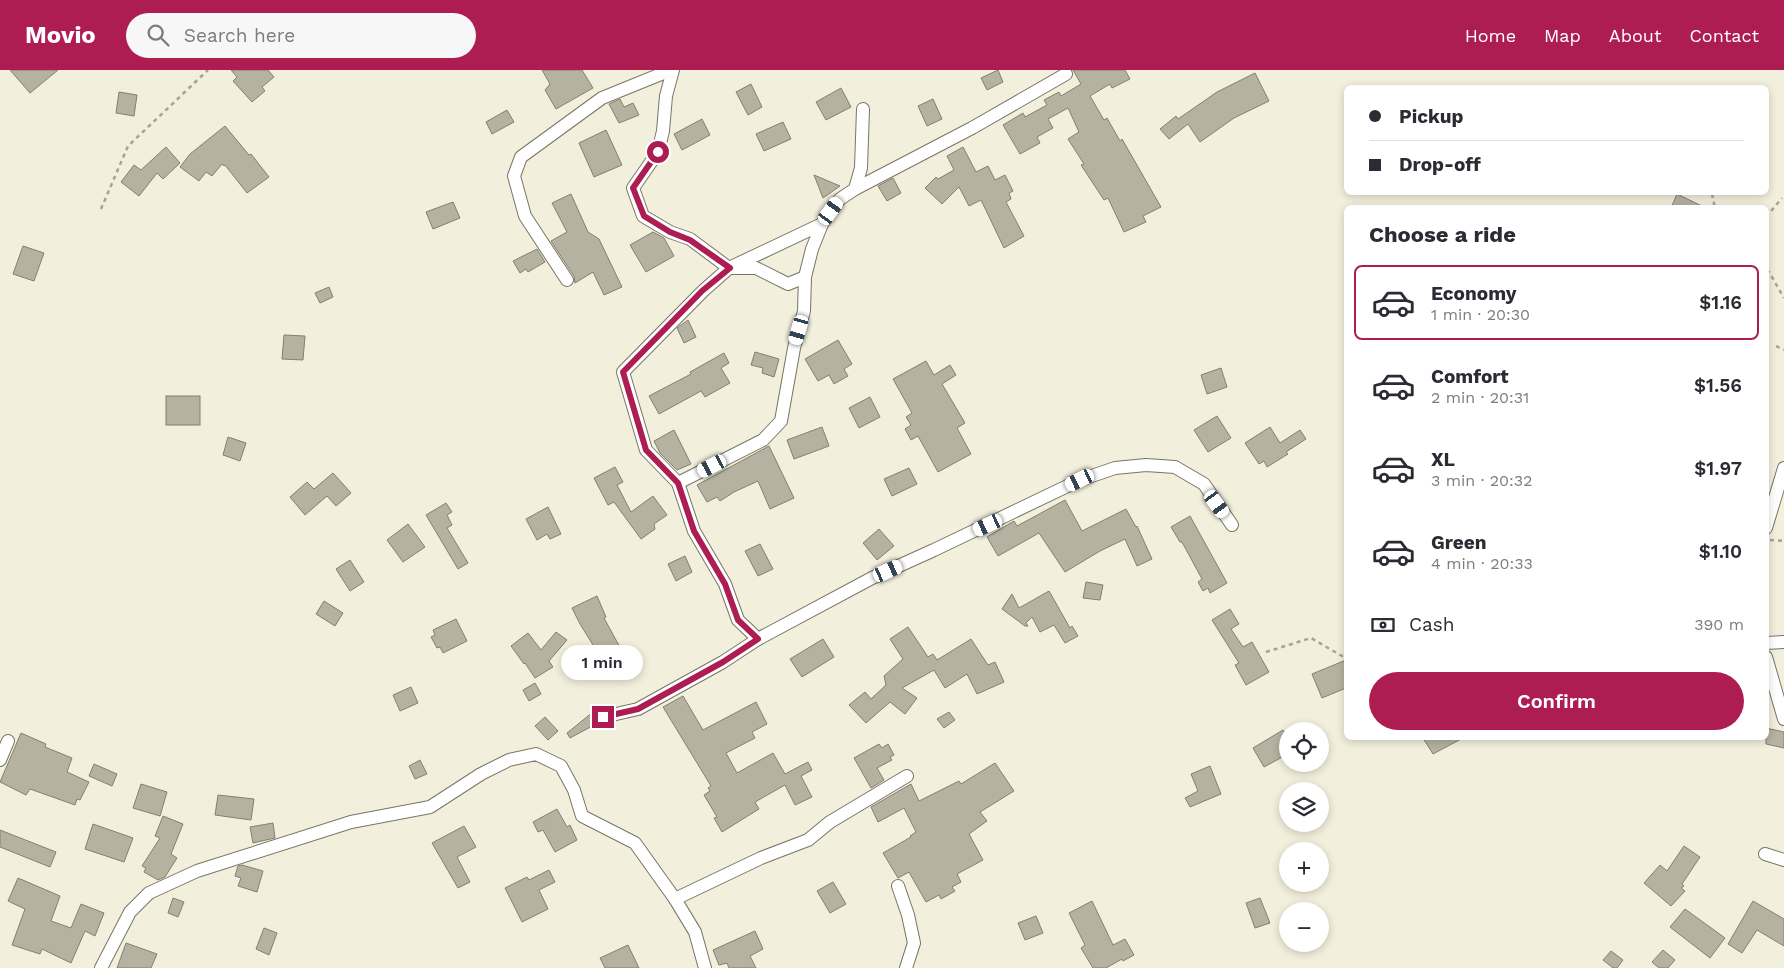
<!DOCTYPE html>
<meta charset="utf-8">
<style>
body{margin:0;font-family:"Work Sans",sans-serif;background:#f7f7f7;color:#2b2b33;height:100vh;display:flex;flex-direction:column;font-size:19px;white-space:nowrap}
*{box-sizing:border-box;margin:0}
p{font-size:16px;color:#7c7c81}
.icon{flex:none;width:28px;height:28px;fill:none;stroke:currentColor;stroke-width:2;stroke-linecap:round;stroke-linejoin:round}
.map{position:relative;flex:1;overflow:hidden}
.drawer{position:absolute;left:1344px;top:135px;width:425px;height:535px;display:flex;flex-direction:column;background:#fff;border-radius:8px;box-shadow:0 2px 8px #0003}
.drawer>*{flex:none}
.top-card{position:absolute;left:1344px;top:15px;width:425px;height:110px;border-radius:8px;box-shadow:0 2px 8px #0003;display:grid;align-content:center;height:110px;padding:0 25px;background:#fff}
.tools{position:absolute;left:1279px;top:652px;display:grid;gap:10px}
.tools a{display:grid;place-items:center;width:50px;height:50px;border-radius:50%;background:#fff;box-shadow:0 2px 8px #0003;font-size:25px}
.end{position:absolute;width:22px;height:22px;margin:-11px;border:6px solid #ad1d52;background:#fff;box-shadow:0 0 0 2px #fff}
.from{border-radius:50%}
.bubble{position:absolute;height:35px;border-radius:18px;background:#fff;box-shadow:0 2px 8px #0003;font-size:16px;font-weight:600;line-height:35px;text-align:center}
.car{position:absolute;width:15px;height:30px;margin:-15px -8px;border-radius:6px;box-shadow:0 0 4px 1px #0007;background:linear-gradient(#fff 24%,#345 0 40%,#fff 0 76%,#345 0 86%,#fff 0)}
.top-card b{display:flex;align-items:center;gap:18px;height:48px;font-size:19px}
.top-card b+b{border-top:1px solid #e1e1e2}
.top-card i{width:12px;height:12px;background:#2b2b33}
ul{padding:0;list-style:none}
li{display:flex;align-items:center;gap:15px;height:75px;margin:0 10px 8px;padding:0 15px;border:2px solid transparent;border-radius:8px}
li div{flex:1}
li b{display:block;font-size:19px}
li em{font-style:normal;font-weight:600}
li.active{border-color:#ad1d52}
li>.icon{width:45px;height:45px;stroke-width:1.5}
h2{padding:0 25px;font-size:22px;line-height:60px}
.pay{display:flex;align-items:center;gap:12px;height:55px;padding:0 25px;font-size:19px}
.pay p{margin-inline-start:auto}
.action{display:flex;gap:10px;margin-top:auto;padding:10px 25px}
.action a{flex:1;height:58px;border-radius:30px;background:#ad1d52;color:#fff;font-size:20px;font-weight:600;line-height:58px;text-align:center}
header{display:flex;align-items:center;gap:30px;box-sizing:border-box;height:70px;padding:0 25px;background:#ad1d52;color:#fff}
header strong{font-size:24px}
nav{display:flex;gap:28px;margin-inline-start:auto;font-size:18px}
.search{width:350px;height:45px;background:#f7f7f7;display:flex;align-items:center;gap:12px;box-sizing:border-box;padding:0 18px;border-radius:28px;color:#7c7c81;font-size:19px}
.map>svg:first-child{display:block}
</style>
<header>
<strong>Movio</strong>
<div class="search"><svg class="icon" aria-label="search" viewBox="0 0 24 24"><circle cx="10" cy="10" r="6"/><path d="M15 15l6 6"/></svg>Search here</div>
<nav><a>Home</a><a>Map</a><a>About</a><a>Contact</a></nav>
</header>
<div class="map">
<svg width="1784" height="898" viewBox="0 0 1784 898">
<rect width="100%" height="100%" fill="#f3efdd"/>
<g fill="#b6b2a1" stroke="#838070">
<path d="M10 0H58L30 23Z"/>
<path d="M231 0H268L274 7 262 17 265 21 252 32 233 11 237 7Z"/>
<path d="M542 0H582L593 18 556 39 545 20 550 14Z"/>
<path d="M998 0 1003 12 987 20 981 8Z"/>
<path d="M1073 0H1125L1130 9 1112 18 1110 14 1090 26 1104 50 1107 48 1120 71 1122 69 1161 137 1143 146 1146 152 1124 162 1108 128 1104 130 1081 95 1084 94 1068 69 1079 62 1068 38 1048 49 1053 58 1037 67 1040 73 1020 84 1003 55 1023 43 1025 47 1047 35 1044 30 1059 22 1061 26 1081 14Z"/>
<path d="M1255 3 1269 31 1234 48 1200 72 1188 54 1169 69 1160 59 1176 46 1178 49 1217 22Z"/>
<path d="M751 14 762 37 748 45 736 22Z"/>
<path d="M841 18 851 37 826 50 816 32Z"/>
<path d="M119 22 137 25 134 46 116 43Z"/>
<path d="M620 29 624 37 633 33 639 45 619 53 609 34Z"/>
<path d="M933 29 942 49 927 56 918 36Z"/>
<path d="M507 40 514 52 492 64 486 52Z"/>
<path d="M702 49 710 65 682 80 674 64Z"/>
<path d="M783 52 791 69 764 81 756 64Z"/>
<path d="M225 56 249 85 251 84 269 107 247 123 225 95 224 96 222 94 212 106 206 102 199 111 180 97 190 84Z"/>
<path d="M606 60 622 95 594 107 579 73Z"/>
<path d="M166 77 180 93 163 109 157 103 139 126 121 112 134 95 141 100Z"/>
<path d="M963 77 976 102 988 96 995 110 1005 105 1013 121 1009 123 1011 129 1006 132 1024 166 1004 178 981 130 969 136 959 117 942 134 925 118 936 107 938 109 954 100 947 86Z"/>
<path d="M814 105 840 116 823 128Z"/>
<path d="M893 108 901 123 887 131 878 116Z"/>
<path d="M571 124 588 162 599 169 622 217 604 225 593 202 575 213 574 206 551 171 567 162 552 133Z"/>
<path d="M1677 124 1706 138H1671Z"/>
<path d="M453 132 460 148 433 159 426 142Z"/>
<path d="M653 162 664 168 674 186 646 202 630 175Z"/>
<path d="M23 176 44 183 34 211 13 204Z"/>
<path d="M537 179 545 192 528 202 526 199 520 203 513 191Z"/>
<path d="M329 217 333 227 320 233 315 223Z"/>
<path d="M688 250 696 267 684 273 677 258Z"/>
<path d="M284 265 305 266 303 290 282 289Z"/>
<path d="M838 270 852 294 844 299 848 306 834 314 829 305 818 311 805 289Z"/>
<path d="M755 282 779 289 774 307 762 303 763 298 751 295Z"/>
<path d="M724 283 729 293 721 298 730 313 705 327 701 321 659 344 649 326 691 304 690 302Z"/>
<path d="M926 291 934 305 950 295 956 305 942 314 965 353 957 358 971 384 938 402 918 366 911 370 905 359 911 355 906 347 912 343 893 309Z"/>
<path d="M1221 298 1227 317 1207 324 1201 305Z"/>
<rect x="166" y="326" width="34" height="29"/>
<path d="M870 327 880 347 859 358 849 338Z"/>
<path d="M1217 346 1231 368 1208 382 1194 360Z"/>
<path d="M822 357 829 376 794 389 787 370Z"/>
<path d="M1270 357 1280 373 1300 360 1306 369 1286 382 1288 384 1267 397 1264 391 1259 394 1245 373Z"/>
<path d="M674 360 691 394 677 400 660 383 654 371Z"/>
<path d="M228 367 246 373 240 391 223 385Z"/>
<path d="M769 376 794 428 770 439 758 411 734 422 720 431 717 427 707 432 697 415Z"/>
<path d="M615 397 623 412 617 415 631 442 653 426 667 445 654 454 655 459 641 469 614 432 608 435 594 408Z"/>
<path d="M909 398 917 414 892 426 884 409Z"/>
<path d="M333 403 351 423 336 436 327 426 305 445 290 427 307 412 314 419Z"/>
<path d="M1065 430 1082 461 1126 439 1136 457 1137 456 1152 489 1137 496 1125 469 1100 481 1065 502 1039 463 998 486 987 467 1014 451 1017 456Z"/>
<path d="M446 433 452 442 447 445 452 455 447 458 468 493 458 499 426 445Z"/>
<path d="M548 437 561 464 550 469 547 464 537 470 526 449Z"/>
<path d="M1190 446 1227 513 1210 523 1208 518 1203 521 1198 512 1202 509 1182 472H1180L1171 457Z"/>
<path d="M408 454 425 477 403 492 387 470Z"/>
<path d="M879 459 894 476 877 490 863 473Z"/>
<path d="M760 474 773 499 758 506 745 481Z"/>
<path d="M685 486 692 502 676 511 668 494Z"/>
<path d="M350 490 364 512 350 521 336 499Z"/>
<path d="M1086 512 1103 515 1100 530 1083 528Z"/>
<path d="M1049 521 1070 558 1072 556 1078 566 1065 573 1054 555 1040 562 1032 547 1026 553 1028 556H1025L1002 539 1012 524 1019 538Z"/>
<path d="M597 526 606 547 604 548 622 581 603 591 580 554 572 538Z"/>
<path d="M324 531 343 543 335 556 316 544Z"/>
<path d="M1230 539 1239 554 1231 559 1243 577 1252 572 1269 602 1246 615 1235 595 1239 593 1212 550Z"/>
<path d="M456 549 467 571 443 583 440 577 437 578 431 567 435 565 433 560Z"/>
<path d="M908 557 928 587 933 584 937 590 971 569 988 595 995 592 1004 612 977 624 967 604 945 618 934 600 902 618 917 628 905 644 890 632 866 653 849 635 865 622 871 629 886 615 884 606 903 589 890 569Z"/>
<path d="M556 562 567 570 549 591 553 597 535 608 525 593 524 594 511 576 528 563 541 580Z"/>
<path d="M823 569 834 587 802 607 790 589Z"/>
<path d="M1346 590V618L1322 628 1312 604Z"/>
<path d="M535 613 541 624 529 631 523 620Z"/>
<path d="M411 617 418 633 400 641 393 625Z"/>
<path d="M683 626 703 660 756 632 767 654 752 662 755 668 726 683 737 703 773 683 785 704 808 692 812 700 801 706 812 727 795 735 785 715 755 732 759 739 722 762 714 748 717 747 704 725 710 721 708 718 711 716 663 637Z"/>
<path d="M593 642 598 653 570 668 567 663Z"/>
<path d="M949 642 955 650 944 658 937 649Z"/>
<path d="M545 647 558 661 548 670 535 656Z"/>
<path d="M1766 658 1784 662V678L1766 674Z"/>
<path d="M1283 660 1288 667V684L1264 697 1253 678Z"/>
<path d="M21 663 46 674 45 677 72 688 67 702 89 712 80 730 77 729 75 735 30 719 26 725 0 712Z"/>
<path d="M1423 668H1463L1433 684Z"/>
<path d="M879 674 882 678 888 674 894 685 890 687 892 690 877 698 884 710 871 718 854 688Z"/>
<path d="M420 690 427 704 415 709 409 696Z"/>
<path d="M995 693 1014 721 980 742 987 751 969 764 983 790 957 804 961 812 952 817 955 821 941 829 939 825 926 832 909 802 898 808 883 783 911 767 910 766 916 762 904 738 878 752 871 737 911 714 919 731 959 711 961 714Z"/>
<path d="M94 694 117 704 112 716 89 706Z"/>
<path d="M1210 696 1221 724 1190 737 1185 728 1198 721 1191 704Z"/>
<path d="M141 714 167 722 160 746 133 738Z"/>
<path d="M218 725 254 729 251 750 215 745Z"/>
<path d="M557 739 567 757 570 755 577 770 555 782 543 760 538 762 533 752Z"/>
<path d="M163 746 183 754 171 784 177 788 165 807 158 810 144 802 146 798 142 796 160 768 155 766Z"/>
<path d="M273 753 275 768 253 773 250 757Z"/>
<path d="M93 754 133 768 124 792 85 779Z"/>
<path d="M464 756 476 777 457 787 470 812 458 818 432 773Z"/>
<path d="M0 760 56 782 50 797 0 777Z"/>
<path d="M1684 776 1700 787 1682 814 1684 816 1681 818 1685 821 1671 836 1644 813 1660 795 1667 801Z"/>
<path d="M242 795 263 801 257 822 238 816 241 808 235 806 238 796Z"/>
<path d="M549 800 555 812 539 820 548 839 522 852 505 818 527 807 529 810Z"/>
<path d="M18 808 60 826 51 851 71 858 81 834 104 843 95 866 85 861 71 893 42 879 40 884 12 875 25 839 8 831Z"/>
<path d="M833 812 846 834 830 843 817 821Z"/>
<path d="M173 828 184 832 178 847 168 843Z"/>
<path d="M1260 828 1270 853 1255 858 1246 833Z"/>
<path d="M1092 831 1113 875 1125 869 1134 885 1123 891 1122 889 1106 898H1093L1081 878 1085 875 1069 843Z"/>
<path d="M1753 831 1784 849V876L1757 860 1742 883 1728 874Z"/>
<path d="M1685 839 1725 868 1710 888 1670 857Z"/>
<path d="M1036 846 1043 863 1025 870 1018 853Z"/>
<path d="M264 858 277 863 269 885 256 879Z"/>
<path d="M755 861 763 879 750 886 756 898H729L727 893 719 895 713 880Z"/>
<path d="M126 873 157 884 151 898H117Z"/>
<path d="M628 875 639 898H605L600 888Z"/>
<path d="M1663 880 1675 890 1668 898H1659L1652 892Z"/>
<path d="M1611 881 1623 890 1617 898H1613L1603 890Z"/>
</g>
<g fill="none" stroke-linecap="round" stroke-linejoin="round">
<g stroke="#787565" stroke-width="14">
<g id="minor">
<path d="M673 0 666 26 663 61 658 82 633 118 643 146 670 162 690 169 729 198H756L788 214 805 207"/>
<path d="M855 119 972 58 1066 4"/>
<path d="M567 210 525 146 514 106 521 87 602 28 671 0"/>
<path d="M678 413 763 370 781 351 794 278 804 241 805 207 812 179 822 154 840 129 855 119 861 98 863 39"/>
<path d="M1766 458 1784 398"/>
<path d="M758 569 872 508 934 480 1080 410 1115 398 1146 395 1175 397 1204 414 1232 455"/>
<path d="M1766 573 1784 572"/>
<path d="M1766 587 1784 649"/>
<path d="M603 647 638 639 723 592 758 569 738 550 725 514 694 461 678 413 646 380 623 302 703 221 729 198 822 154"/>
<path d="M0 690 8 671"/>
<path d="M1765 784 1784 790"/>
<path d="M898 816 908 845 914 873 906 898"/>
<path d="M101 898 130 842 149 823 197 801 351 752 430 737 481 704 509 690 536 684 561 696 574 720 582 746 635 773 675 829"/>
<path d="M705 898 695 862 675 829 761 788 808 770 830 752 907 706"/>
</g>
</g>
<g stroke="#a6a396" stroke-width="2.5" stroke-dasharray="4 4" stroke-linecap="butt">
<path d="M1712 124 1715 138"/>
<path d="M101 139 128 76 208 0"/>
<path d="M1766 147 1782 128"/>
<path d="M1766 201 1769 202 1784 228"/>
<path d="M1776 276 1784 280"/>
<path d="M1770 470 1784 471"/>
<path d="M1266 582 1311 568 1342 586H1346"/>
</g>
<use href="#minor" stroke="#fff" stroke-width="12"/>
</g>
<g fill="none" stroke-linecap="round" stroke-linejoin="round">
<path stroke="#ad1d52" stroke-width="6" d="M603 647 638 639 723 592 758 569 738 550 725 514 694 461 678 413 646 380 623 302 702 221 730 198 690 170 670 162 644 146 633 118 658 82"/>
</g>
</svg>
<div class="tools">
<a><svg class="icon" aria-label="locate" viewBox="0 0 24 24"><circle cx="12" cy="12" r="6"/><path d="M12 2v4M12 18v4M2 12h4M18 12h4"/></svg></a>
<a><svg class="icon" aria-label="layers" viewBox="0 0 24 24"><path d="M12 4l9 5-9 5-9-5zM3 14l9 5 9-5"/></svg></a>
<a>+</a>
<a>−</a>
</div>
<i class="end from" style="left:658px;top:82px"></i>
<i class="end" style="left:603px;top:647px"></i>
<div class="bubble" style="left:561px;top:575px;width:82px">1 min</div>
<i class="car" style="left:831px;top:141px;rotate:36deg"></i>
<i class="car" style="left:799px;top:260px;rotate:196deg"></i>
<i class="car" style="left:712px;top:396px;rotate:243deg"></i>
<i class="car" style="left:1080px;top:410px;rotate:244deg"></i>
<i class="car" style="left:1217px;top:434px;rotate:144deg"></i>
<i class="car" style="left:988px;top:455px;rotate:245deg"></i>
<i class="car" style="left:888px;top:501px;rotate:66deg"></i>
<div class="top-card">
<b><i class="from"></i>Pickup</b>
<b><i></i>Drop-off</b>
</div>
<section class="drawer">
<h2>Choose a ride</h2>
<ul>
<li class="active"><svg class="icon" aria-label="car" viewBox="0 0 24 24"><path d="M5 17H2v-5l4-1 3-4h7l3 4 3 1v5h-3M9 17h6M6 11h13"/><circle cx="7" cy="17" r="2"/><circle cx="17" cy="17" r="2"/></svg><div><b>Economy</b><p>1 min · 20:30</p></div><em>$1.16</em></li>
<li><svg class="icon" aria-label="car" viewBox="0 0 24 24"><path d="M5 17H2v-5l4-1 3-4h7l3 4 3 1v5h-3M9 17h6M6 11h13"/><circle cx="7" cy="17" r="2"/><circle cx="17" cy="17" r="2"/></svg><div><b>Comfort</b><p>2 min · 20:31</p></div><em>$1.56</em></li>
<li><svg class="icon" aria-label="car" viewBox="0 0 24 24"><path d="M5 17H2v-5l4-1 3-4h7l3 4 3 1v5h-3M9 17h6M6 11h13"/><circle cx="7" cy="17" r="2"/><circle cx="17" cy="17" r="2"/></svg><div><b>XL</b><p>3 min · 20:32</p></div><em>$1.97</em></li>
<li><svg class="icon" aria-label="car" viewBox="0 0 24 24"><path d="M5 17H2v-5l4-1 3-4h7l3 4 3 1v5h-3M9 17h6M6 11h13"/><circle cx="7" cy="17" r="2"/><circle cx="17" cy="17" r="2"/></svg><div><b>Green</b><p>4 min · 20:33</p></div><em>$1.10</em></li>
</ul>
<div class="pay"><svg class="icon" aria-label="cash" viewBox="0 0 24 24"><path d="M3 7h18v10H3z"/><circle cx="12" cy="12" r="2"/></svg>Cash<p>390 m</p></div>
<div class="action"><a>Confirm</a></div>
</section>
</div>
